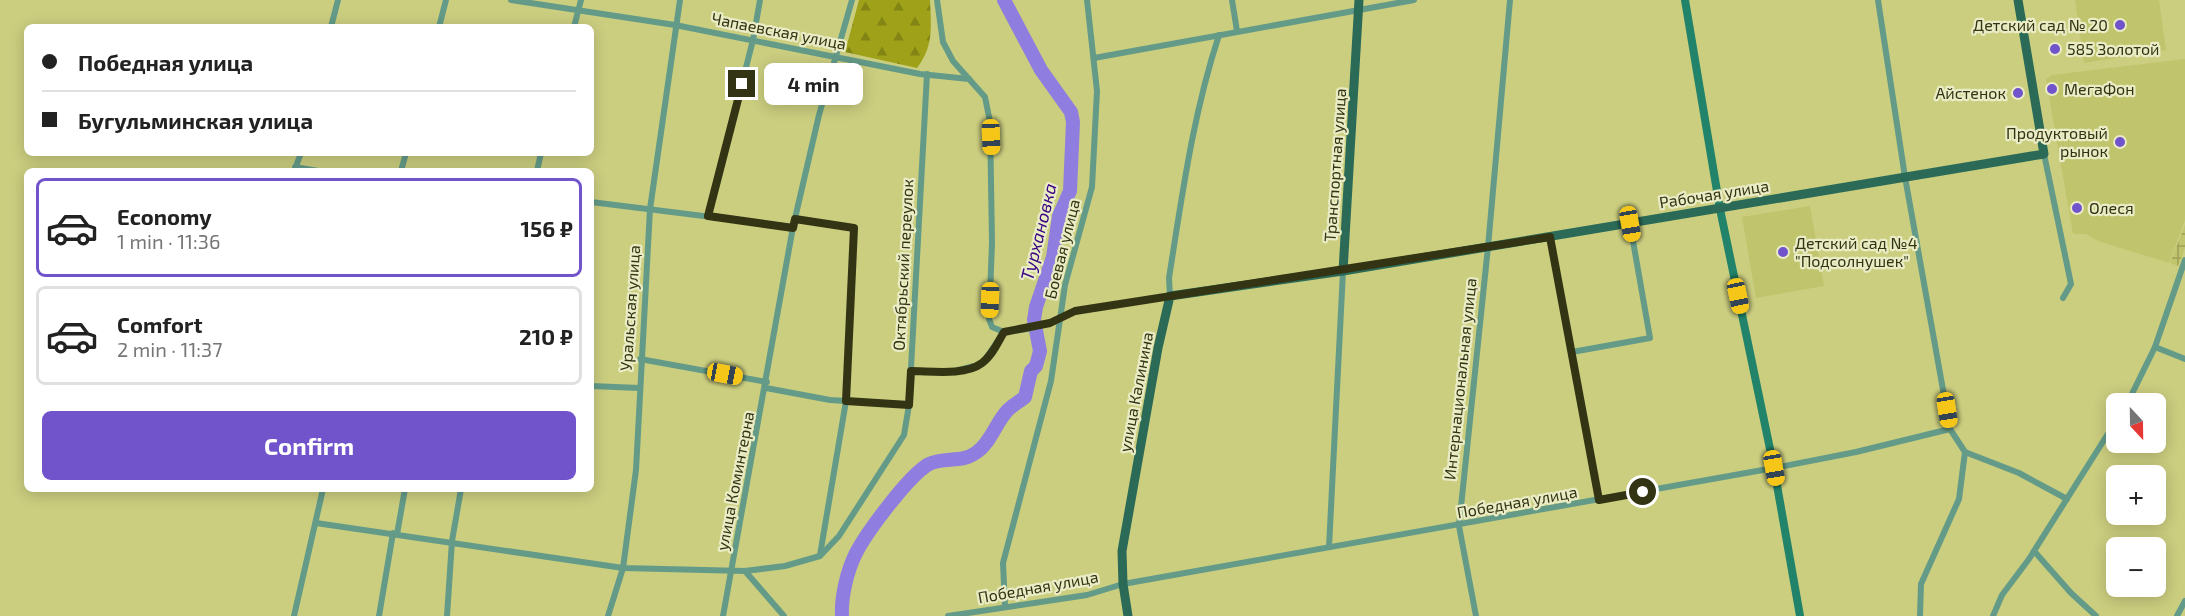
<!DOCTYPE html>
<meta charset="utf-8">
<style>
body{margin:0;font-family:"Exo 2",sans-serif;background:#f2f2f2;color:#222;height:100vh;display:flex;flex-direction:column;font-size:22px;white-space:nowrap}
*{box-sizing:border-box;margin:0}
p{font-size:20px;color:#767676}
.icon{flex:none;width:33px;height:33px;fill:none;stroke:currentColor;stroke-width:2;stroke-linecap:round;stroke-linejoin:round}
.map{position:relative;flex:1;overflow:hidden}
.panel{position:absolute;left:24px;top:168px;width:570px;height:324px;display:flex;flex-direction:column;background:#fff;border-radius:9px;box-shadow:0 3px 15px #0003}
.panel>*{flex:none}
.hud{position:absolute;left:24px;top:24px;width:570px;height:132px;border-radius:9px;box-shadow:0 3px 15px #0003;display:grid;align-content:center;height:132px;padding:0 18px;background:#fff}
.needle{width:39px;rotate:158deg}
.buttons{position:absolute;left:2106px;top:393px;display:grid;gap:12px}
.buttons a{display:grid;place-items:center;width:60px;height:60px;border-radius:9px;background:#fff;box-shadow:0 3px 15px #0003;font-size:30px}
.end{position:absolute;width:27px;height:27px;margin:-14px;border:8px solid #333413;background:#fff;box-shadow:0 0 0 3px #fff}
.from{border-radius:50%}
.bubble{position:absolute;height:42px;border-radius:9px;background:#fff;box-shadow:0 3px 15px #0003;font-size:20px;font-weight:700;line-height:42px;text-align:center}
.car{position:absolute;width:18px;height:36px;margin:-18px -9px;border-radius:8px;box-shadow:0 0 4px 2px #0007;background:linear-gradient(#f5c518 24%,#345 0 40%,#f5c518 0 76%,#345 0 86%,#f5c518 0)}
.hud b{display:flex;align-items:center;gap:21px;height:57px;font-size:22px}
.hud b+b{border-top:2px solid #e0e0e0}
.hud i{width:15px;height:15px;background:#222}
ul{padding:10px 0 0;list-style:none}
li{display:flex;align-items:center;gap:18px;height:99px;margin:0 12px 9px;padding:0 6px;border:3px solid #e0e0e0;border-radius:9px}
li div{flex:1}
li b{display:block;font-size:22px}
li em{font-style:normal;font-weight:700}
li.active{border-color:#7153cc}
li>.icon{width:54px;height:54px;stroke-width:1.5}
.action{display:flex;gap:12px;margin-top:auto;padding:12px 18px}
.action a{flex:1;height:69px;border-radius:9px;background:#7153cc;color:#fff;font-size:24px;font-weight:700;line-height:69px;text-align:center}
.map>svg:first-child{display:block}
</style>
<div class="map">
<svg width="2185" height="616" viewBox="0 0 2185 616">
<defs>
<pattern id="industrial-grid" width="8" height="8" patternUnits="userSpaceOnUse" patternTransform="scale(1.5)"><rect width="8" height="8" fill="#c0c46c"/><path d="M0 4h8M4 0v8" fill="none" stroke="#9da058"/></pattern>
<pattern id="forest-firs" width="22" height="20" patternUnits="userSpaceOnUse" patternTransform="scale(1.5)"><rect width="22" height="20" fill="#9fa118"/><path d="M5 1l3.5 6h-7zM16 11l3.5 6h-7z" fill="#828414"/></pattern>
</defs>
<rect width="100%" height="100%" fill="#cbce7f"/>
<g fill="#c0c46c">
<path d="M2075 0H2159L2166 50 2084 63Z"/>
<path d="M2185 59V220L2169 263 2098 241 2086 234H2073L2046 79 2052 75Z"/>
<path d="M1810 206 1824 286 1756 298 1742 217Z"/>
</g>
<path fill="url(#industrial-grid)" d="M2185 225V248L2178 266 2170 263Z"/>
<path fill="url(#forest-firs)" d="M859 0H930C931 27 934 46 917 68L845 52Z"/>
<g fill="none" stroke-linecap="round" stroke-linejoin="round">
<path stroke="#8f7ddf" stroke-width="14" d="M842 616C841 597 847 571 856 553 867 532 909 475 929 464 945 456 961 464 977 452 990 443 996 423 1007 411 1011 406 1019 402 1025 397L1031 371 1036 366 1040 351 1034 320 1036 307 1053 257 1059 216 1070 191 1073 122 1071 112 1041 70 1004 0"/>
<g stroke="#649b88" stroke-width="6">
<path d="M511 0 675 25 920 74 969 79"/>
<path d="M937 0 943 42 953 61 985 97 990 122 992 243 989 319 992 327 1004 332 1027 329 1050 323 1075 311 1170 296 1169 278C1182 196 1193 114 1219 35"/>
<path d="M1232 0 1237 31"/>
<path d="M1878 0 1905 177 1950 429 1965 452 2019 473 2067 499"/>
<path d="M331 27 338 0"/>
<path d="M439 27 446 0"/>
<path d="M574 27 581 0"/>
<path d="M1094 58 1414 0"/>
<path d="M2044 154 2071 284 2063 298"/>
<path d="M295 167 318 171"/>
<path d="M295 169 301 153"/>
<path d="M401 171 406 153"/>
<path d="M537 171 541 153"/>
<path d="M591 202 793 227"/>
<path d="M708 216 753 40 760 0"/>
<path d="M795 219 854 228 846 401 820 555"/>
<path d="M1550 237 1599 500"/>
<path d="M2155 347 2185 359"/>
<path d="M1572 352 1650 338 1630 224"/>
<path d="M640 359 767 382"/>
<path d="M911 371H955L982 364 1004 332"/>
<path d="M591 386 639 388"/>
<path d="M766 388 830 400 909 405"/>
<path d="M2127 404 2155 347 2185 260"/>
<path d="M316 523 623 568 745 571 785 566 820 556 839 536 904 435 909 405 927 74"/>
<path d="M397 534 405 489"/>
<path d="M1329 547 1343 271"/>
<path d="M2034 551 2071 593 2096 616"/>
<path d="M745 571 784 616"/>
<path d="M1005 606 1003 563 1051 381 1065 285 1092 187 1097 91 1087 0"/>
<path d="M294 616 323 489"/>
<path d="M379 616 393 533"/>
<path d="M447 616 452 541 461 489"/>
<path d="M608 616 623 568 636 470 650 209 680 0"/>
<path d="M723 616 793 227 819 115 852 0"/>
<path d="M948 616 1087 595 1123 584 1774 468 1856 452 1950 429"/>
<path d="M1476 616 1459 526 1488 247 1510 0"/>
<path d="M1920 616 1921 584 1959 499 1965 452"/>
<path d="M1993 616 2002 595 2029 559 2116 421"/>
<path d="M2177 616 2185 601"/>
</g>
<path stroke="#218369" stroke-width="8" d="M1685 0 1720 209 1774 468 1800 616"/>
<g stroke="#2a6a57" stroke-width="9">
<path d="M1343 271 1359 0"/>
<path d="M1128 616 1123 584 1122 551 1158 348 1170 296 1343 271 2044 154 2018 0"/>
</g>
</g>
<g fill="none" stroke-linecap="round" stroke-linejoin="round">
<path stroke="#333413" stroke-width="8" d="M742 84 708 216 793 228 795 219 854 228 846 401 909 405 911 371C931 371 965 376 982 363 992 356 998 342 1004 332L1050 323 1075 311 1550 237 1599 500 1643 492"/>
</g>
<g fill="#7153cc" stroke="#e9ecc5" stroke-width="2">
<circle cx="2120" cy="25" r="6"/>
<circle cx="2055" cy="49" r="6"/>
<circle cx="2052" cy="89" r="6"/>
<circle cx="2018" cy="93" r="6"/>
<circle cx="2120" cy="142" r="6"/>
<circle cx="2077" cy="208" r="6"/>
<circle cx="1783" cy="252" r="6"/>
</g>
<g text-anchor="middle" stroke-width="4.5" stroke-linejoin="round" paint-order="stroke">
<g font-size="16" fill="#333413" stroke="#e9ecc5" text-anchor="start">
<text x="2108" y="31" text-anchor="end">Детский сад № 20</text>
<text x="2067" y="55">585 Золотой</text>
<text x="2064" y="95">МегаФон</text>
<text x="2006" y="99" text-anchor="end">Айстенок</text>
<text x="2108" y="139" text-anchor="end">Продуктовый<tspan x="2108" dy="18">рынок</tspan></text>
<text x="2089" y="214">Олеся</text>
<text x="1795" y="249">Детский сад №4<tspan x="1795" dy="18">"Подсолнушек"</tspan></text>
</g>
<g font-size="16" fill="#333413" stroke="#e9ecc5">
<text transform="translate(779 31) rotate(11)" y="6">Чапаевская улица</text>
<text transform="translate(1335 165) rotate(-86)" y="6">Транспортная улица</text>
<text transform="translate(1714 194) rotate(-9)" y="6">Рабочая улица</text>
<text transform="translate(1062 249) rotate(-76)" y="6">Боевая улица</text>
<text transform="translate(903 265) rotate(-87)" y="6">Октябрьский переулок</text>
<text transform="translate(630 308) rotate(-86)" y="6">Уральская улица</text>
<text transform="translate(1460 379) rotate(-84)" y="6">Интернациональная улица</text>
<text transform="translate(1136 392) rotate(-79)" y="6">улица Калинина</text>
<text transform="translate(735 481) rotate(-79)" y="6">улица Коминтерна</text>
<text transform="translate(1517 502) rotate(-10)" y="6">Победная улица</text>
<text transform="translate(1038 587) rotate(-10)" y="6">Победная улица</text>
</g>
<g font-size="18" font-style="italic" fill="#390581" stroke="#e9ecc5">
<text transform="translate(1039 232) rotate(-76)" y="6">Турхановка</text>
</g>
</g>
</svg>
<div class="buttons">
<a><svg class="needle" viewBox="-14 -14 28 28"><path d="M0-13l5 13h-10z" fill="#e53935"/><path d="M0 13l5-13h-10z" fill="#767676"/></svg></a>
<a>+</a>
<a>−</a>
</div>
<i class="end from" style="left:1643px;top:492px"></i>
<i class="end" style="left:742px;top:84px"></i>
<div class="bubble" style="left:764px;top:63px;width:99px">4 min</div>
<i class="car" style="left:991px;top:137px;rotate:178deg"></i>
<i class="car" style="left:1630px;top:224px;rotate:170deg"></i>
<i class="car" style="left:1738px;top:296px;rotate:168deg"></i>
<i class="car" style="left:990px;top:300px;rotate:182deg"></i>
<i class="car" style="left:725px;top:374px;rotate:101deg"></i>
<i class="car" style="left:1947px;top:410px;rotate:171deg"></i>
<i class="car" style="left:1774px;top:468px;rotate:170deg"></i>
<div class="hud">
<b><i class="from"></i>Победная улица</b>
<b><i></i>Бугульминская улица</b>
</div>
<section class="panel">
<ul>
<li class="active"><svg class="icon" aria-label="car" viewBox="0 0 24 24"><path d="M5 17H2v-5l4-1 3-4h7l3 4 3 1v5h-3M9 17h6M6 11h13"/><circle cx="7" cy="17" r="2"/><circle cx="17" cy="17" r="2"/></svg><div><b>Economy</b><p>1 min · 11:36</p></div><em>156 ₽</em></li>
<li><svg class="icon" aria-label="car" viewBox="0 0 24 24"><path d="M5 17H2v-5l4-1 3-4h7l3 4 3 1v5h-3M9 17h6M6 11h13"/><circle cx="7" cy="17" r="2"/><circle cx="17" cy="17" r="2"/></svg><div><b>Comfort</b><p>2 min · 11:37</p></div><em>210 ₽</em></li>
</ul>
<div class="action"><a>Confirm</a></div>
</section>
</div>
